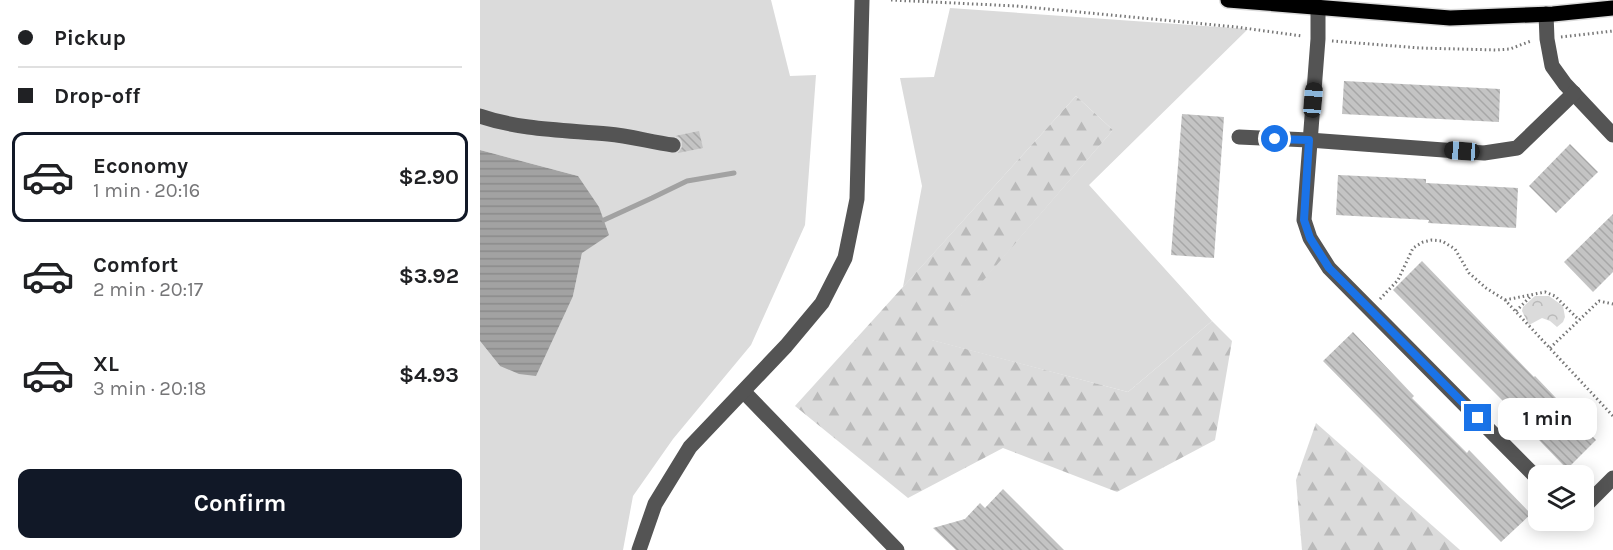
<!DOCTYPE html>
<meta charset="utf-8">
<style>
body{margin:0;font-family:Karla,sans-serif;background:#f2f2f2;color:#202124;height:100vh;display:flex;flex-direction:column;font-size:22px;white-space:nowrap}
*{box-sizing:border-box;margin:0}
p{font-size:20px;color:#757577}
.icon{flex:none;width:33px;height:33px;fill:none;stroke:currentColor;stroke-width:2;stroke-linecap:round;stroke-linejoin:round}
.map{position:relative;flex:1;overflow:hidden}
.panel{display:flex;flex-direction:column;background:#fff;width:480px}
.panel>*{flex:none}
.top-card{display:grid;align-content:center;height:132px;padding:0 18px;background:#fff}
.fabs{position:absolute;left:1048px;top:465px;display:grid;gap:12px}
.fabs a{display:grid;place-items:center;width:66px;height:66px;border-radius:12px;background:#fff;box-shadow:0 3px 15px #0003;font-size:30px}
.end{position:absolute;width:27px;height:27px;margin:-14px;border:8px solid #1a73e8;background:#fff;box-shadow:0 0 0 3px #fff}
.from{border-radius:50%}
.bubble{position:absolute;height:42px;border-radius:12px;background:#fff;box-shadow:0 3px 15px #0003;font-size:20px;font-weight:700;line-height:42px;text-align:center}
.car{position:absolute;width:18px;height:36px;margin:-18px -9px;border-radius:8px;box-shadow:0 0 4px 2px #0007;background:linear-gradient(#222 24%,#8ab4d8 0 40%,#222 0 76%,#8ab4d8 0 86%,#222 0)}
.top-card b{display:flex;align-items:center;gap:21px;height:57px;font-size:22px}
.top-card b+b{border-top:2px solid #e0e0e0}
.top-card i{width:15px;height:15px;background:#202124}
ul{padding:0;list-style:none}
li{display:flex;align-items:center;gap:18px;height:90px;margin:0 12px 9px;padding:0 6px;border:3px solid transparent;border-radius:12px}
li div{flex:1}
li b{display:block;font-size:22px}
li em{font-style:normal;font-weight:700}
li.on{border-color:#111827}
li>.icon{width:54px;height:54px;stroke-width:1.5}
.cta{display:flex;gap:12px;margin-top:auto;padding:12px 18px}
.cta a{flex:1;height:69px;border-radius:12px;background:#111827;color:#fff;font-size:24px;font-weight:700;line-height:69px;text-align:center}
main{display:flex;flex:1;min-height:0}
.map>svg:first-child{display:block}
</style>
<main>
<section class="panel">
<div class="top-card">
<b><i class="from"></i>Pickup</b>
<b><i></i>Drop-off</b>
</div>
<ul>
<li class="on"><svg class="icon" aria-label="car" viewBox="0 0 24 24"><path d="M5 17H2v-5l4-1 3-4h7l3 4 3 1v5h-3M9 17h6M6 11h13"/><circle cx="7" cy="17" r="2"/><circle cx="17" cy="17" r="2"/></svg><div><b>Economy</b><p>1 min · 20:16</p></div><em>$2.90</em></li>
<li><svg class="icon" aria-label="car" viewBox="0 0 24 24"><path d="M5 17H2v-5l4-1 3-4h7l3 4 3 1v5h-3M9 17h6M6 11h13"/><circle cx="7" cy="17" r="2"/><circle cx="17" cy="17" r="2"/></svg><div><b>Comfort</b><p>2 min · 20:17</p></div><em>$3.92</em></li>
<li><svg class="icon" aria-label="car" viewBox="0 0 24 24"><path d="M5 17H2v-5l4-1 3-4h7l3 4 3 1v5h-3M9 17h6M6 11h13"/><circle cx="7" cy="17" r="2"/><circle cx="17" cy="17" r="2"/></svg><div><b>XL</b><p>3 min · 20:18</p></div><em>$4.93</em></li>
</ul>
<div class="cta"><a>Confirm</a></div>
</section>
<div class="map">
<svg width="1133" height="550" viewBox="0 0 1133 550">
<defs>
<pattern id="forest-firs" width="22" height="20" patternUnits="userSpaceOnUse" patternTransform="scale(1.5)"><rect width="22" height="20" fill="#dbdbdb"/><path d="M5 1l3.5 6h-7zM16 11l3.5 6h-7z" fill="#bababa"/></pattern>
<pattern id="park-crowns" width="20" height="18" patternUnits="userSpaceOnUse" patternTransform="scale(1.5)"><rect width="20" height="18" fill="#dbdbdb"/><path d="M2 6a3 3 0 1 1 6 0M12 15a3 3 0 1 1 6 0" fill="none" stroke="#bababa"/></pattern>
<pattern id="water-rules" width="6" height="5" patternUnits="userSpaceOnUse" patternTransform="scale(1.5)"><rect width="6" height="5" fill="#a2a2a2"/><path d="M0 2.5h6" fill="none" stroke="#8a8a8a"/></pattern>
<pattern id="building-back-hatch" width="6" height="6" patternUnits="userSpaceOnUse" patternTransform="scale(1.5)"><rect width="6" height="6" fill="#c4c4c4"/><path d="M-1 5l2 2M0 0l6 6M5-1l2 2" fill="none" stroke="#a7a7a7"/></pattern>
</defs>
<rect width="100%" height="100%" fill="#fff"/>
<g fill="#dbdbdb">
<path d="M0 0H291L310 76 336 75 325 225 271 345 193 439 153 496 143 550H0V341L20 366 93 296 102 253 98 176 0 150Z"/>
<path d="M470 8 768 29 609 185 732 321 648 392 451 340 633 130 596 96 423 287 442 186 420 78 454 77Z"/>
</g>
<g fill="url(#forest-firs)">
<path d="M596 96 633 130 452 340 648 392 732 321 752 341 735 440 637 492 523 448 428 498 315 406Z"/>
<path d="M836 423 980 550H822L816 480Z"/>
</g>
<path fill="url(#park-crowns)" d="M1055 296H1069L1083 306 1085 317 1083 322 1077 327 1070 321 1062 318 1049 325 1042 311 1043 307Z"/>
<path fill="url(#water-rules)" d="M0 150 98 176 119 207 129 235 102 253 93 296 56 376 39 374 20 366 0 341Z"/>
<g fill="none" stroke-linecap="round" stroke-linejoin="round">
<path stroke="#a2a2a2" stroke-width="5" d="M124 220 172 198 207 181 254 173"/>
</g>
<g fill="url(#building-back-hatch)">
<path d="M864 81 1020 89 1019 122 862 114Z"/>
<path d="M702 114 744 117 734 258 691 255Z"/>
<path d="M219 131 223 148 198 153 202 147V142L200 138 195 136Z"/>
<path d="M1090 144 1118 172 1076 213 1049 186Z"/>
<path d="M858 175 946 179V183L1038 188 1036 228 948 223 949 220 856 215Z"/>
<path d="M1133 214V272L1113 292 1084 262Z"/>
<path d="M942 261 1054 377 1055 376 1116 440 1087 469 1025 405 1026 404 913 290Z"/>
<path d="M873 332 934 396 932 398 987 453 989 450 1051 514 1021 542 843 361Z"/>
<path d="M523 489 584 550H476L453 528 485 519 500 503 505 508Z"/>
</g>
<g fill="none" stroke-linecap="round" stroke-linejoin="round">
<g stroke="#dbdbdb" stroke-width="18">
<path id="major" d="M748 0 970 18 1073 14 1133 8"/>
</g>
<g stroke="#767676" stroke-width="3" stroke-dasharray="1.5 3" stroke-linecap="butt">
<path d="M411 0 536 6 756 27 822 36"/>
<path d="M1081 37 1133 31"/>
<path d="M852 41 940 48 1016 50 1030 49 1051 41"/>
<path d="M900 299 918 280 933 248 943 242 952 240 962 241 975 249 989 273 1006 288 1025 300 1133 416"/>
<path d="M1025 300 1065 292 1075 296 1099 320"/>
<path d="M1036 311 1052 295"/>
<path d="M1070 348 1119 301 1133 304"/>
</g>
<g stroke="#545454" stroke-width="15">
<path d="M838 7V39L824 220 830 238 849 268 1059 480"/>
<path d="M1066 14 1067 39 1072 66 1085 84 1133 135"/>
<path d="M0 116C40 130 86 130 128 134 150 136 171 142 193 145"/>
<path d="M759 137 829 140 1004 153 1037 148 1094 93"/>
<path d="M264 392 417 550"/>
<path d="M1104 507 1133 478"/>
<path d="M159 550 175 504 210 447 306 346 342 303 365 258 377 199 382 0"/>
</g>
<use href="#major" stroke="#000" stroke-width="15"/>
</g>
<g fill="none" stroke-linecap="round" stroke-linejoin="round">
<path stroke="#1a73e8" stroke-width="8" d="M795 139 829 140 824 220 830 238 849 268 998 418"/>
</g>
</svg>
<div class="fabs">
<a><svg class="icon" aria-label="layers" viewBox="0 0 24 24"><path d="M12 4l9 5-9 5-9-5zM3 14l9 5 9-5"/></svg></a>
</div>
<i class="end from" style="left:795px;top:139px"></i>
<i class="end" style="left:998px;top:418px"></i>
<div class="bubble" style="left:1018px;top:398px;width:99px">1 min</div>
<i class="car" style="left:833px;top:100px;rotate:5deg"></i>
<i class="car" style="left:982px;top:151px;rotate:274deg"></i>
</div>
</main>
